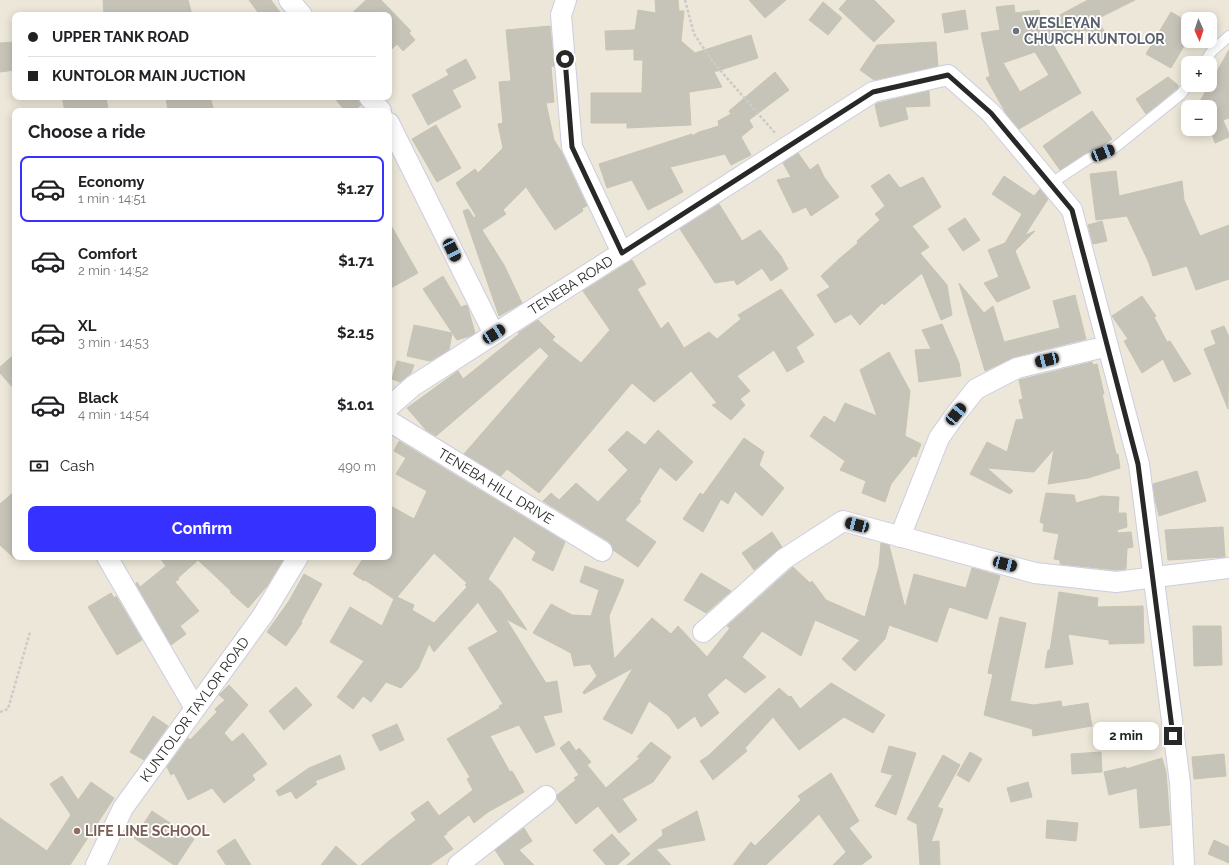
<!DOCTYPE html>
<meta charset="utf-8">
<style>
body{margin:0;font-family:Raleway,sans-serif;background:#f2f2f2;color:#202124;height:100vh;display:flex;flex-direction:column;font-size:15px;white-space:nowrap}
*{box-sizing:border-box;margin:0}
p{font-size:13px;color:#757577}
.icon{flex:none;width:22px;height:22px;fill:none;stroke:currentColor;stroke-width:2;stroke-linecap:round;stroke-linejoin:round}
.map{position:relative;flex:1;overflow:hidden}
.sheet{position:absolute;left:12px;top:108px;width:380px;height:452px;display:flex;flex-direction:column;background:#fff;border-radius:8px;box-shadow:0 2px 10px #0003}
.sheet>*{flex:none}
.guide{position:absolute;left:12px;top:12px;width:380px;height:88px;border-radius:8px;box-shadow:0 2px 10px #0003;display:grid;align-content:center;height:88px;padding:0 16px;background:#fff}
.needle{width:26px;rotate:177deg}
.controls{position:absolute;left:1181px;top:12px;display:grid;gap:8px}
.controls a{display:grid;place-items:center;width:36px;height:36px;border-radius:8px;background:#fff;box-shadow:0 2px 10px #0003;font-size:20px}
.end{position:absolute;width:18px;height:18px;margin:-9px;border:5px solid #282828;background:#fff;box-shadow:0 0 0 2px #fff}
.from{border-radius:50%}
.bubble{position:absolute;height:28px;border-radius:8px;background:#fff;box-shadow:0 2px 10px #0003;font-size:13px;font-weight:700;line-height:28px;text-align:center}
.car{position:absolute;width:12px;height:24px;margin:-12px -6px;border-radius:5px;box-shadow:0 0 3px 1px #0007;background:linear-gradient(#222 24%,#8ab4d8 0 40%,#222 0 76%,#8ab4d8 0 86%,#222 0)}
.guide b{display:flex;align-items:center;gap:14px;height:38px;font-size:15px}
.guide b+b{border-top:1px solid #e0e0e0}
.guide i{width:10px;height:10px;background:#202124}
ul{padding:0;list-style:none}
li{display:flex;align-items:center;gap:12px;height:66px;margin:0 8px 6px;padding:0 8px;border:2px solid transparent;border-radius:8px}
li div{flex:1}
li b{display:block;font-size:15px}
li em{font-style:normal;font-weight:700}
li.active{border-color:#3731ff}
li>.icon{width:36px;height:36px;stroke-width:1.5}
h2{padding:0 16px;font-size:18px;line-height:48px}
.pay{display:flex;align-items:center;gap:10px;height:44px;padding:0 16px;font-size:15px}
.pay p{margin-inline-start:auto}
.cta{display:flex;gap:8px;margin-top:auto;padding:8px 16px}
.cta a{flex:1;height:46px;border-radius:8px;background:#3731ff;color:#fff;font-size:16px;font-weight:700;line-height:46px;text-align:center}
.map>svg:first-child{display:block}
</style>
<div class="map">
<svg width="1229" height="865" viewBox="0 0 1229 865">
<rect width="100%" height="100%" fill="#ece7d8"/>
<g fill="#c6c4b8" stroke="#c7c4b2" fill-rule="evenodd">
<path d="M103 0H188L192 15H104Z"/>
<path d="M249 0H271L282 15H260Z"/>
<path d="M366 0H381L411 31 409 33 415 40 403 51 397 44 389 52V15H350Z"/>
<path d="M655 0H678L679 11H684L681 41 695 53 751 35 758 58 714 72 722 87 689 92 691 125 627 128V123H591V93H642L643 60H634V49L606 50 605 31 635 30 638 10 656 13Z"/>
<path d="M749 0H786L765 18Z"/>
<path d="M847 0H874L895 21 874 42 839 9Z"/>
<path d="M1088 0H1135L1097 19 1108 38 1095 45 1086 30 1050 39 1081 93 1019 129 1007 115 986 78 990 76 981 33 1000 30 996 7 1014 5 1015 13 1039 10 1041 25ZM1035 52 1049 75 1020 92 1003 63Z"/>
<path d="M823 2 842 18 828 35 809 20Z"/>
<path d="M965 10 968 29 945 33 942 14Z"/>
<path d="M1171 12 1188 22V39L1171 68 1146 54Z"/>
<path d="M550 26 554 66 551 67 554 102 546 103 554 140 561 151 587 206 582 208 583 211 555 230 526 187 503 210 506 214 482 230 504 265 522 303 499 316 463 211 468 209 474 218 476 216 456 183 475 169 478 173 503 148 498 124 503 123 499 82 511 81 506 30Z"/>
<path d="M15 42V70L0 72V43Z"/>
<path d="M936 42 938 66 874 80 860 70 877 45Z"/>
<path d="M1229 50V118L1223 120 1229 134V137L1215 143 1210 129V107H1201L1199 103Z"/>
<path d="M466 59 476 78 452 90 461 107 428 125 412 95 449 75 446 70Z"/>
<path d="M775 72 789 90 749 120 753 127 741 137 751 155 731 165 725 154 670 167 683 192 648 210 632 180 607 188 599 164 692 134V136L699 132 719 126 718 121 731 114 729 111Z"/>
<path d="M1168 77 1178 85V88L1146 114 1136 99Z"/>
<path d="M929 91 930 106 905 107 908 119 880 127 875 105 878 103Z"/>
<path d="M62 97H106L108 109 99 111H65Z"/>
<path d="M166 97H210L214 111H168Z"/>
<path d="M334 97H358L361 105 353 111H345Z"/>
<path d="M1092 111 1112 139 1100 147 1085 154 1060 170 1043 146Z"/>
<path d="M436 125 461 168 437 182 412 139Z"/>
<path d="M798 153 810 170 818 164 824 177 839 197 811 216 806 207 793 213 777 180 791 177 783 163Z"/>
<path d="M1116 171 1119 196 1182 181 1184 200 1200 236 1229 225V279L1196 290 1187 266 1153 276 1149 263 1127 216 1096 220 1090 174Z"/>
<path d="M889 174 900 188 923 177 941 207 912 226 929 247 920 253 947 285 952 315 941 320 922 273 884 305 882 303 860 325 851 314 835 323 817 295 830 287 821 276 839 259 858 243 857 241 880 220 875 214 885 206 871 186Z"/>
<path d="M1004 176 1034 196 1040 189 1048 199 1025 235 1035 231 1015 251 1030 288 997 302 984 283 999 277 988 250 1005 243 1022 214 992 194Z"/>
<path d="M719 204 742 241 760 230 781 256 788 269 771 281 762 268 737 285 734 280 715 283 680 229Z"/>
<path d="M965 218 980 240 963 251 948 229Z"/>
<path d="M1102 221 1107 241 1093 244 1088 225Z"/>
<path d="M389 222 418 273 389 289Z"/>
<path d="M632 260 646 284 637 289 661 329 668 322 684 348 709 332 717 339 741 319 738 315 781 289 814 335 796 347 804 362 787 372 774 350 737 376 750 391 740 399 745 405 731 420 712 405 717 403 691 371 654 402 632 383 539 493 507 469 501 476 464 454 549 356 540 347 436 436 426 430 407 408 458 371 463 379 519 334 518 333 538 320 555 337 552 340 581 363 610 330 583 291Z"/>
<path d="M443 276 461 307 467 305 468 308 475 333 470 336 457 340 423 289Z"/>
<path d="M959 283 984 313 993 306 1004 342 1060 328 1053 301 1075 295 1086 339 1014 357 985 371Z"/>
<path d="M1142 296 1156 316 1154 317 1167 342 1170 341 1191 374 1174 382 1163 359 1142 373 1124 341 1128 339 1112 316Z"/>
<path d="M942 324 959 363 961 376 919 382 915 350 931 349 922 330Z"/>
<path d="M414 325 452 333 449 350 430 361 407 356Z"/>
<path d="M1224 326 1229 337 1228 409 1204 349 1216 344 1211 331Z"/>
<path d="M889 352 910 391 905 436 921 444 916 457 913 456 891 484 885 502 862 493 866 481 840 470 845 461 810 436 824 416 835 423 845 403 877 416 860 370Z"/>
<path d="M15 354V390L0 373V367Z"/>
<path d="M397 361 414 365 411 373 400 382 392 379Z"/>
<path d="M1092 362 1093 365 1097 364 1104 394H1102L1116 454H1118L1120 468 1088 478 1048 484 1054 449 1034 472 987 468 1013 491 1010 494 970 474 987 442 1007 452 1016 420 1024 419 1019 400 1023 399 1019 380Z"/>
<path d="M658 430 693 462 676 481 660 467 639 500 641 501 625 520 656 542 638 567 613 550 612 545 608 541 543 501 551 493 559 500 576 483 598 502 628 470 608 450 627 431 645 445Z"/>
<path d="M744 438 764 452 759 465 784 488 762 516 735 491 728 504 721 499 703 532 683 519 700 493 703 495Z"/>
<path d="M399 441 565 542 553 571 532 560 536 552 514 536 488 579 500 590 527 630 506 619 546 683 557 681 562 712 543 716 555 745 536 753 519 725 490 736 510 772 512 771 524 792 488 812 474 823 469 815 446 833 447 834 443 836 453 849 430 865H361L389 841 416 820 411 813 428 801 439 816 473 790 467 779 470 777 447 739 500 708 499 706 503 704 468 648 498 632 478 602 434 652 429 644 418 669 401 688 386 682 371 702 363 696 353 709 337 697 364 661 330 642 350 607 382 626 394 599 365 580 364 581 353 574 364 557H389V505L414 519 427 491 396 474 406 458 394 451ZM434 553 467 583 465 585 467 587 434 623 412 610 414 605 397 597Z"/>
<path d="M1197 471 1206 501 1159 516 1155 499 1153 484Z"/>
<path d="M15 491V559L0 545V504Z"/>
<path d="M1046 493 1074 495 1076 503 1102 496 1119 497 1118 513H1126L1127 527 1117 530 1118 533 1131 532 1133 547 1127 548 1126 569 1116 570 1060 564V560L1054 559 1059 534 1043 531 1044 524 1040 522Z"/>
<path d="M1223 527 1225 557 1168 560 1165 530Z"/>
<path d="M772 532 782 547 754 570 742 553Z"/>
<path d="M881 543 889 545 905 608 914 574 966 588 972 568 1000 576 987 619 949 607 937 642 889 625 885 639 855 671 842 659 860 640 815 620 801 656 762 631 742 657 766 677 745 693 726 678 707 695 719 713 701 727 695 716 678 729 669 716 649 701 632 734 603 719 633 668 584 694 583 692 597 676 590 664 574 666 571 653 533 633 551 604 572 615 591 616 599 590 580 582 585 566 624 580 609 616 614 659 652 618 671 634 678 626 707 657 730 628 727 626 793 567 810 583 812 581 826 600 865 617 879 566Z"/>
<path d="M159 557H285L267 586 248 608 230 592 231 591 198 560 178 578 179 579 175 582 199 611 180 626 186 634 171 645 136 584 137 582 140 587 166 566Z"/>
<path d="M701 573 731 591 706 613 684 600Z"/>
<path d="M304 574 322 584 301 622 302 623 286 646 267 632 289 601Z"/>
<path d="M1059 592 1098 598 1097 607 1143 606 1144 643 1109 644V640L1068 634 1073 664 1045 668 1048 650H1050Z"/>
<path d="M111 593 114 598 116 596 142 640 117 655 88 607Z"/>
<path d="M1000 617 1026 623 1010 701 1033 705 1061 701 1062 707 1088 703 1092 726 1033 736 1032 729 984 715 993 674 988 673Z"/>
<path d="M1193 626H1221L1222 665 1194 666Z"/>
<path d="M831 683 885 715 873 733 844 717 799 750 773 717 745 748 747 751 713 780 700 761 708 756 779 688 789 697 791 696 800 709Z"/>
<path d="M229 685 248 705 224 733 232 742 243 733 267 764 252 775 255 780 224 803 212 788 188 800 174 773 171 775 167 767 188 738 190 740 217 712 215 709 225 700 219 695Z"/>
<path d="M296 687 312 705 284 730 269 711Z"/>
<path d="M153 716 168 726 144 760 130 752Z"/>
<path d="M397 724 404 740 380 751 372 735Z"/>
<path d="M569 741 576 751 579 748 591 762 587 765 606 788 640 758 637 757 651 742 671 757 653 782 622 799 637 820 619 833 598 806 576 824 557 799V795L576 780 574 778 579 775 560 748Z"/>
<path d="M889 746 916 753 896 815 875 806 893 775 881 772Z"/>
<path d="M970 752 982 759 969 782 957 775Z"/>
<path d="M1101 752 1102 772 1072 774 1071 754Z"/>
<path d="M1224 754 1226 776 1194 779 1192 757Z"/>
<path d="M340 755 345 769 315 781 317 784 296 799 291 791 279 796 276 791 309 768Z"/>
<path d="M943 755 960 765 937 807 943 809 931 842 939 841 940 865H920L917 824 907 819Z"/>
<path d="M1162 758 1166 772 1170 825 1140 828 1137 788 1109 795 1104 772 1126 767V769Z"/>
<path d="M831 773 859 821 849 828 872 857 861 865H833L846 852 819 814 766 865H733L751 842 755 846 801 800 798 796Z"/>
<path d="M62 776 78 800 91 782 114 798 70 865H0V818L47 851 71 815 50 784Z"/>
<path d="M1028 782 1032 797 1011 802 1007 788Z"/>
<path d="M152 811 194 839 177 865H174L134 838Z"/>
<path d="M697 811 705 840 656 849 671 865H627L663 835 662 830Z"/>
<path d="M1047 820 1078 823 1076 841 1046 838Z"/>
<path d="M524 828 532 841 519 850 534 865H505L495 850Z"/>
<path d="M612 834 630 854 617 865H606L593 850Z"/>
<path d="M235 839 251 865H226L217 851Z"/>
<path d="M1214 840 1229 847V863L1208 854Z"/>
<path d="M336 846 357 865H321Z"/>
</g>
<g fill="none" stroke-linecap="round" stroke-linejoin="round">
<g stroke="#cdcde2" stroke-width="12">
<g id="service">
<path d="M1204 63 1212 51 1229 36"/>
<path d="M1050 184 1088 159 1114 148 1181 94 1188 85"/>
</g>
</g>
<g stroke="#cdcde2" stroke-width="22">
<g id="minor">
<path d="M289 0 302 15"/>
<path d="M566 0 561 15 572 147 622 253"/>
<path d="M369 97 381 111"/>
<path d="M389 123 494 334"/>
<path id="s1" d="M389 407 413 386 873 92 948 75 991 113 1072 210 1139 464 1180 783 1184 865"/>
<path id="s2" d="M389 421 602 551"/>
<path d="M900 537 939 438 956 414 976 389 1017 368 1108 346"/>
<path d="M107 557 195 708"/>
<path d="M703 632 784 559 843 521 1035 573 1116 582 1229 568"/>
<path id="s3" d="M96 865 123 808 263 615 298 557"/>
<path d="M458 865 546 796"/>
</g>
</g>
<g stroke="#cbcbcb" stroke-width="2.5" stroke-dasharray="3 2" stroke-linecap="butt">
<path d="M685 0 694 34 713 62 775 133"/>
<path d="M0 712 8 709 30 632"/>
</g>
<use href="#service" stroke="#fff" stroke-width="10"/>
<use href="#minor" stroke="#fff" stroke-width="20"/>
</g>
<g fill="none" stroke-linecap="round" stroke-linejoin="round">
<path stroke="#282828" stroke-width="5" d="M565 59 572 147 622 253 873 92 948 75 991 113 1072 210 1138 464 1173 736"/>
</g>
<circle fill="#6b7280" stroke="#fff" stroke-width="1.5" cx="1016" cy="31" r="4"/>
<circle fill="#8d6e63" stroke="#fff" stroke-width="1.5" cx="77" cy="831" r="4"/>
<g text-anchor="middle" stroke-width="3.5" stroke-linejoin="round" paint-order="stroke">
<g font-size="14" font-weight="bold" fill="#5b616d" stroke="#fff" text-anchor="start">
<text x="1024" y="28">WESLEYAN<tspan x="1024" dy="16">CHURCH KUNTOLOR</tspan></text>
</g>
<g font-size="14" fill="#282828" stroke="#fff">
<text dy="5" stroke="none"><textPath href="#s1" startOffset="219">TENEBA ROAD</textPath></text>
<text dy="5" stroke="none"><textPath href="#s2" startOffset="125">TENEBA HILL DRIVE</textPath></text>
<text dy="5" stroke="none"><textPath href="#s3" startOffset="185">KUNTOLOR TAYLOR ROAD</textPath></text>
</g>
<g font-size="14" font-weight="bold" fill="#785e54" stroke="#fff" text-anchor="start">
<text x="85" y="836">LIFE LINE SCHOOL</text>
</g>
</g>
</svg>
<div class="controls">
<a><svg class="needle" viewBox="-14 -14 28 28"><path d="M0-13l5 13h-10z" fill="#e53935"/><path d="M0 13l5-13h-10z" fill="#757577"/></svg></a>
<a>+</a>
<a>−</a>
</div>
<i class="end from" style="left:565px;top:59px"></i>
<i class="end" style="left:1173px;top:736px"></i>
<div class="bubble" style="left:1093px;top:722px;width:66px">2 min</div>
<i class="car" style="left:1103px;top:153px;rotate:68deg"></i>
<i class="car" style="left:452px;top:250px;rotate:154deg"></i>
<i class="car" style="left:494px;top:334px;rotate:57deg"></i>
<i class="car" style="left:1047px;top:360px;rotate:257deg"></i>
<i class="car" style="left:956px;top:414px;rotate:39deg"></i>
<i class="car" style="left:857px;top:525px;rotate:285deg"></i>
<i class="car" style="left:1005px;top:564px;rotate:105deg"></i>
<div class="guide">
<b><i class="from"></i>UPPER TANK ROAD</b>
<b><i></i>KUNTOLOR MAIN JUCTION</b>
</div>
<section class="sheet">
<h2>Choose a ride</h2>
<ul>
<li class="active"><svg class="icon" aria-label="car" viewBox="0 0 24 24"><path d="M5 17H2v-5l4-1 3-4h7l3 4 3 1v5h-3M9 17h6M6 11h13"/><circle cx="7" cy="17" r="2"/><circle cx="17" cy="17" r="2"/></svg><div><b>Economy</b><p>1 min · 14:51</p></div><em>$1.27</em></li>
<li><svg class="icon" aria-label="car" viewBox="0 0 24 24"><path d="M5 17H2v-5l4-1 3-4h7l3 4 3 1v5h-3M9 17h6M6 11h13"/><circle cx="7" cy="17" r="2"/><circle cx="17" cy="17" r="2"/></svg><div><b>Comfort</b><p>2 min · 14:52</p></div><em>$1.71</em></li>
<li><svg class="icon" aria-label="car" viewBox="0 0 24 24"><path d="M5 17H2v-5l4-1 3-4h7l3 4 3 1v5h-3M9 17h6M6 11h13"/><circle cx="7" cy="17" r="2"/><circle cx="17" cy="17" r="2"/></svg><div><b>XL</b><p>3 min · 14:53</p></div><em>$2.15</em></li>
<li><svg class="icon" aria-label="car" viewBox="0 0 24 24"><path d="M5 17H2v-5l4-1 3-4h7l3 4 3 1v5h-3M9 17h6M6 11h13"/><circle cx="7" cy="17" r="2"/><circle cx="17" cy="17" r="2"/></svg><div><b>Black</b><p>4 min · 14:54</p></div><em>$1.01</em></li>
</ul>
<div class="pay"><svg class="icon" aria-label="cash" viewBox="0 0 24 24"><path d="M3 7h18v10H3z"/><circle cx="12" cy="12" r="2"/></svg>Cash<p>490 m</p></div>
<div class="cta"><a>Confirm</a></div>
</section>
</div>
